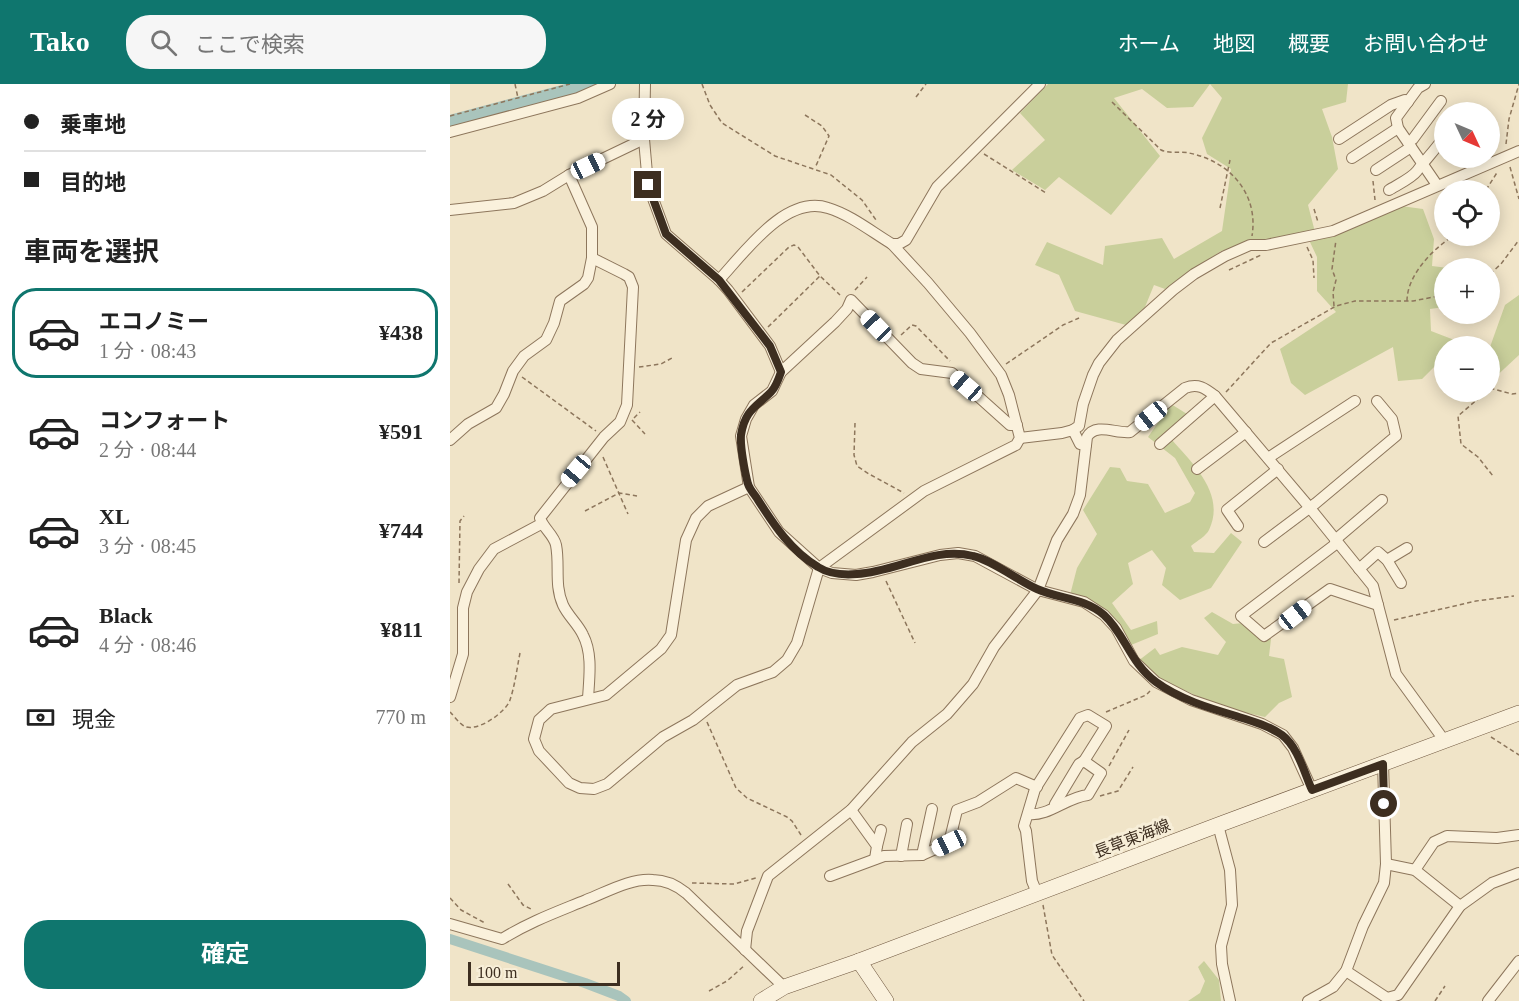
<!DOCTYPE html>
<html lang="ja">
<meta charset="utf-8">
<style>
body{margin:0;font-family:"Times New Roman","Noto Sans JP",serif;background:#f6f6f6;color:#222;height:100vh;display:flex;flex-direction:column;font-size:22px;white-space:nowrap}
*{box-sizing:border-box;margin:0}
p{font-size:20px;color:#767676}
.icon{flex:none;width:33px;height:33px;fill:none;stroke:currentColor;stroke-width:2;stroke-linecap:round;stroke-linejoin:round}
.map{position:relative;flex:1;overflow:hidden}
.panel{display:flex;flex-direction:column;background:#fff;width:450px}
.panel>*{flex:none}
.banner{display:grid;align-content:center;height:132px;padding:0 24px;background:#fff}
.needle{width:39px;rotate:134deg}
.tools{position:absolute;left:984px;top:18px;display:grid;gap:12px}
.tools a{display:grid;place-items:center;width:66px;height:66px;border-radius:50%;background:#fff;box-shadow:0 3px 15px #0003;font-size:30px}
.scale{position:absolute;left:18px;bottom:15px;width:152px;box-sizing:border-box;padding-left:6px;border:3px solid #3d2e20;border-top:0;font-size:16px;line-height:21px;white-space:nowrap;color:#3d2e20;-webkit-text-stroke:4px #f7eed8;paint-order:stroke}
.end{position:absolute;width:27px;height:27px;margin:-14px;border:8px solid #3d2e20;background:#fff;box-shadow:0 0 0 3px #fff}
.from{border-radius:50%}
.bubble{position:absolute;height:42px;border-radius:21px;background:#fff;box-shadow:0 3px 15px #0003;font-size:20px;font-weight:700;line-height:42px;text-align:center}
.car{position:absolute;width:18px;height:36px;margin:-18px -9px;border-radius:8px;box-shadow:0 0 4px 2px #0007;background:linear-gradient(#fff 24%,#345 0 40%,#fff 0 76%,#345 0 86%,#fff 0)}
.banner b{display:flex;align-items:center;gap:21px;height:57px;font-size:22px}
.banner b+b{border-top:2px solid #e0e0e0}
.banner i{width:15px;height:15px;background:#222}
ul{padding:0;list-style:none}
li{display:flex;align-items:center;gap:18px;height:90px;margin:0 12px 9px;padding:0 12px;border:3px solid transparent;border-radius:24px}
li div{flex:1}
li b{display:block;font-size:22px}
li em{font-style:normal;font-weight:700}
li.active{border-color:#0f766e}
li>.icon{width:54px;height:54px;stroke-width:1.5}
h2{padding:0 24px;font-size:27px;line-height:72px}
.pay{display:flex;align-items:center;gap:15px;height:66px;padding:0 24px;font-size:22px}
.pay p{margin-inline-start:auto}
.cta{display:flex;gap:12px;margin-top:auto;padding:12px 24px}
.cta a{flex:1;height:69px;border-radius:24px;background:#0f766e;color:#fff;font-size:24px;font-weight:700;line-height:69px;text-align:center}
header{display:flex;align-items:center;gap:36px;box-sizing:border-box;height:84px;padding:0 30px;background:#0f766e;color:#fff}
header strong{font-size:28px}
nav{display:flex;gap:33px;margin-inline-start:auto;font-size:21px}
.search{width:420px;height:54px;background:#f6f6f6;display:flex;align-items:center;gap:15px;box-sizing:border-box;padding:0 21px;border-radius:24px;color:#767676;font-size:22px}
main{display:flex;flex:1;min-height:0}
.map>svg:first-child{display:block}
</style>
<header>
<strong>Tako</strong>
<div class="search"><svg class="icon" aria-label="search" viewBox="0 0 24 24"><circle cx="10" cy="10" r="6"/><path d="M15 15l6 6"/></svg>ここで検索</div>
<nav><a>ホーム</a><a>地図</a><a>概要</a><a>お問い合わせ</a></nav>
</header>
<main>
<section class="panel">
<div class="banner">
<b><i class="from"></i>乗車地</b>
<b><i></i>目的地</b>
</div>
<h2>車両を選択</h2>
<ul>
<li class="active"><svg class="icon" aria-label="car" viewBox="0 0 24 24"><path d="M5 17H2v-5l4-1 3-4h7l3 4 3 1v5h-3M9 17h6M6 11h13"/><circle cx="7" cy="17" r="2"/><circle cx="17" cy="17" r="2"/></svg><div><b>エコノミー</b><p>1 分 · 08:43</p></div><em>¥438</em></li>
<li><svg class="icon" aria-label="car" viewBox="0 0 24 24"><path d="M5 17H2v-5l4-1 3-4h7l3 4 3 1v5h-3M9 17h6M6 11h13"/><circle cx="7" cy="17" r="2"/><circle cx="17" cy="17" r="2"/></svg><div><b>コンフォート</b><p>2 分 · 08:44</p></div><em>¥591</em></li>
<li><svg class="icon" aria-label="car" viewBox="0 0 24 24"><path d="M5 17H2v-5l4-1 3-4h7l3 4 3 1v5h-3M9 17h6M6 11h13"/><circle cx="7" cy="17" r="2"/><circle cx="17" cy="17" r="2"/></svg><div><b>XL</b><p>3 分 · 08:45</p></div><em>¥744</em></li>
<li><svg class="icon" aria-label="car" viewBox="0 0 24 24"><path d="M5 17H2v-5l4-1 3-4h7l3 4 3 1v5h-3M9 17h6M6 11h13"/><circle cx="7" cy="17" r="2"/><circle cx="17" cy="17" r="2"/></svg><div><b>Black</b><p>4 分 · 08:46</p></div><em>¥811</em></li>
</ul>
<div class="pay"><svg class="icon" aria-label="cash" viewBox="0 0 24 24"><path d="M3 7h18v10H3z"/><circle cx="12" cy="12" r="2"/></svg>現金<p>770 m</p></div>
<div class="cta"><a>確定</a></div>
</section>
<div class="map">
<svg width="1069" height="917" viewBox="0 0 1069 917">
<rect width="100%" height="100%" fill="#f0e4c8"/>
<g fill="#c9cf9b">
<path d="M598 0H898L896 18 872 25 882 53 888 85 858 121 865 148 771 167 715 205 704 201 695 223 676 241 625 227 609 191 585 181 597 158 653 181 655 162 712 154 724 175 772 147 781 85 757 70 752 54 772 14 760 0 743 23 717 24 692 5 664 14 710 72 661 131 609 93 595 106 562 86 595 56 570 29Z"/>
<path d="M951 122 973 125 984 155 982 182 998 184H994V223L980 225 981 247 1020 262H994V286L987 280 972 295 948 297 943 263 855 311 841 299 830 265 886 228 867 207V173L860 158 891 149Z"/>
<path d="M1069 211V271L1040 298V263L1055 221Z"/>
<path d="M721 320 745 335 722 356C743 380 776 410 759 446 756 452 747 457 741 462L744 468 764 469 781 449 792 458 761 504 730 516 712 501 716 484 702 466 678 479 683 500 662 519 681 546 707 537 708 550 681 561 659 530 620 511 627 484 647 450 633 426 660 383 670 384 677 397 698 400 715 429 740 418 745 409 725 374 698 353Z"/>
<path d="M762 528 783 540 793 539 812 555H821L819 572 834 575 842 613 829 619 815 633 771 623 710 595 688 577 705 564 710 571 732 563 768 571 776 558 754 534Z"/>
<path d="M754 877 769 896 771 917H738L750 909 755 897 748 883Z"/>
</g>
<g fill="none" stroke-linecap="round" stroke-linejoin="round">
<path stroke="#a9c4bc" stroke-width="10" d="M0 855 135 899 169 912 176 917"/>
<path stroke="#a9c4bc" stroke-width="18" d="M0 40 124 7 142 0"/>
<g stroke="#8d765c" stroke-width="12">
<g id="street">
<path d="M195 0 194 55 198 101 216 150 269 196 278 206 320 262 331 288"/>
<path d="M975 0 968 4 946 34 948 44 987 101"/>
<path d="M0 48 128 14 160 0"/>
<path d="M889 55 941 21 955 16 958 18"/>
<path d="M958 58 963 55 991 17"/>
<path d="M902 74 948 44"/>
<path d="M926 86 961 63"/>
<path d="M939 106C947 101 962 94 967 87 976 75 986 65 994 53"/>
<path d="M0 126 64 119 93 107 119 91 194 55"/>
<path d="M269 196C295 168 336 110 378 124 401 131 422 148 442 160H449L456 156 487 103 590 0"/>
<path d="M567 341H560L502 289 471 285 462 279 401 216 397 225 385 238 331 288 322 307 304 321 296 335 291 352 299 403 329 448 369 484 382 489 406 491 423 488 490 471 508 469 525 472 588 506 634 518 654 531 666 544 684 577 706 598 741 616 812 640 833 651 843 664 862 706"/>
<path d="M623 346 629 342 633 320 643 291 649 279 667 256 723 206 744 190 775 172 800 161H816L883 147 1069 67"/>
<path d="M570 354 612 349 623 346 630 360 636 361"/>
<path d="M0 356 18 340 46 324 54 310 63 287 74 272 96 256 104 239 110 217 134 200 138 194 142 174V143L119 91"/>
<path d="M710 360 765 312"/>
<path d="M818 374 905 317"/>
<path d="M747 385 796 348"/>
<path d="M299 403 258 422 246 434 236 456 221 551 211 565 156 611 101 625 89 636 84 655 89 667 119 699 130 704 144 705 157 700 213 653 243 636 287 601 323 588 337 576 347 559 369 484 474 407 566 361 570 354 559 311 551 291 520 249 478 199 442 160"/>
<path d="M788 442 777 426 828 385"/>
<path d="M885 456 932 416"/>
<path d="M814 458 866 419 946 352 942 335 927 317"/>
<path d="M887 459 791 532 814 552 880 505 928 521"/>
<path d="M937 476 957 464"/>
<path d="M909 485 928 468 937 476 951 499"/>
<path d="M0 613 13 570V524L17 508 29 485 44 465 91 440"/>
<path d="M138 615C139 595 143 570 133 551 128 540 118 532 113 521 104 501 110 481 106 461 104 451 93 444 90 434L154 353 170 338 177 321 183 203 179 193 174 190 142 174"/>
<path d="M606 722 605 720 629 680 634 677"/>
<path d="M401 726 427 762 425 775"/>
<path d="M578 730C598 733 617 713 638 711L651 689 634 677 656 642 638 631 630 634 585 705 574 742 576 747 582 797 587 809"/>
<path d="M768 741 780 786 782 821 771 862 772 880 780 917"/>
<path d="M427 762 431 746"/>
<path d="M472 771 482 725"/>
<path d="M451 772 457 740"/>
<path d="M936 780 965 786 1010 822"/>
<path d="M965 786 984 758 997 752 1047 754 1069 751"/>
<path d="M380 792 434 772 472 771 499 759 507 726 528 718 566 694 587 703"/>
<path d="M0 840 52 855C79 838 107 828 136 816 157 808 180 794 203 796 216 796 226 801 236 809L334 903"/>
<path d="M295 866 297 847 318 792 401 726 462 658 497 630 523 600 544 563 588 506 607 456 623 430 630 411 637 353C646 338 666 350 680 348L735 304C748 299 755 304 765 312L860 424 923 502 946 590 994 656"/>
<path d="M896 887 937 914 948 911 1010 822 1042 799 1069 789"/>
<path d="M858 917 883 903 896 887 913 842 934 799 936 780 933 679"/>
<path d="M1038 917 1069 877"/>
</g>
</g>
<g stroke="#6f573f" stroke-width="16">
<g id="secondary">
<path d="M409 877 436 917"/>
<path d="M311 917 334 903 409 877 768 741 1069 629"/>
</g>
</g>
<g stroke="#8d765c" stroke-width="1.5" stroke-dasharray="4.5 3" stroke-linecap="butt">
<path d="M65 0 68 14"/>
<path d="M252 0 260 21 272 39 325 72 381 91 412 116 426 136"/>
<path d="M466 13 476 0"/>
<path d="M662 18 711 66C720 70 730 67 739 69 779 77 809 109 802 152"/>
<path d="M355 31 372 42 379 52 365 84"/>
<path d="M0 32 120 0"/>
<path d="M1056 60 1059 35 1069 0"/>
<path d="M534 70 596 109"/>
<path d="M1060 83 1069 115"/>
<path d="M923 97 925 116"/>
<path d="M1036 106 1048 87"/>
<path d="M770 124 780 76"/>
<path d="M864 125 868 138"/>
<path d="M857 163 863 176 864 194"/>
<path d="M779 186 811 171"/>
<path d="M1040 190 1051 180 1069 156"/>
<path d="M405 206 417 193"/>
<path d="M292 208 339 163 344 161 348 163 370 192 390 211"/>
<path d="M957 217C957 191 983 165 1003 152"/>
<path d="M884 222 883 208 886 196 882 185 886 156"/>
<path d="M318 243 370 192"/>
<path d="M451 251 462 241 466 242 500 277"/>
<path d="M556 280 613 241 629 234"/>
<path d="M189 283 211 280 222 274"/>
<path d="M72 293 146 347"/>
<path d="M1040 304 1062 310 1069 309"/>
<path d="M776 308 821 259 886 222 905 217H963L994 211"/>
<path d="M1036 308 1008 332 1011 360 1028 373 1043 392"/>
<path d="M184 334 190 328"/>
<path d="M182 336 195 350"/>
<path d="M405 339 404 371 407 382 419 390 454 409"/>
<path d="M153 373 178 430"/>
<path d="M135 427 169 409 187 412"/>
<path d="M436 497 465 559"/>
<path d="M9 499 10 437 14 432"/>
<path d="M944 536 1026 517 1064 512"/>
<path d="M0 628C4 632 9 639 14 642 27 649 56 628 60 616 65 601 67 584 70 569"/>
<path d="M656 628 696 611 700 607"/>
<path d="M257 638 286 704 297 714 337 733 342 737 351 751"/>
<path d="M1041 653 1069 671"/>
<path d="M659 682 679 646"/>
<path d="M650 712 668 707 683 683"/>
<path d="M242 799 284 800 306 794"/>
<path d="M58 800 73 821 83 826"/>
<path d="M0 814 11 826 35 839"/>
<path d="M593 821 602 871 634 917"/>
<path d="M259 907 277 897 295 881"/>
<path d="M985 917 995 902"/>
</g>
<use href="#street" stroke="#faf1dc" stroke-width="10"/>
<use href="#secondary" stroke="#faf1dc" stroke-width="15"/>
</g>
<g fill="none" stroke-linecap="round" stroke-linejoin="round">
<path stroke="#3d2e20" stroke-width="8" d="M198 101 216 150 269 196 320 262 331 288C329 294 326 303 321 308 306 323 295 326 291 351 290 363 295 389 298 400 300 406 305 411 308 416 324 441 341 467 368 483 379 490 395 491 407 490 446 488 484 462 523 472 542 476 567 496 587 505 609 515 635 514 654 531 675 550 680 579 706 598 729 615 759 624 786 632 801 637 818 641 832 651 848 663 854 688 862 706L933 680 934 720"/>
</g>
<g text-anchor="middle" stroke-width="6" stroke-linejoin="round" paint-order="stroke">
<g font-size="16" fill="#3d2e20" stroke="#f7eed8">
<text transform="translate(682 754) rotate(-21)" y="6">長草東海線</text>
</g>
</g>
</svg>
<div class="tools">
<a><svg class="needle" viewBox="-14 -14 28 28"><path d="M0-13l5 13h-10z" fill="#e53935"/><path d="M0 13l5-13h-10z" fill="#767676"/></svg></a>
<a><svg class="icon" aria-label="locate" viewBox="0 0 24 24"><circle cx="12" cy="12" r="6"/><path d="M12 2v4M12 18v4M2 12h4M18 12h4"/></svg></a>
<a>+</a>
<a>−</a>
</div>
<div class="scale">100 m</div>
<i class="end from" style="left:934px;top:720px"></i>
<i class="end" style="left:198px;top:101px"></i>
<div class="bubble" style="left:162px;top:14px;width:72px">2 分</div>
<i class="car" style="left:138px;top:82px;rotate:65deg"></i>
<i class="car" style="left:426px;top:242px;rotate:316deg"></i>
<i class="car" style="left:516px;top:302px;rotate:311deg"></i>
<i class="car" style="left:701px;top:332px;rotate:231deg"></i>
<i class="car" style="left:126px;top:387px;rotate:220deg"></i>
<i class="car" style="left:845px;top:531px;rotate:52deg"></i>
<i class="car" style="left:499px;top:759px;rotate:245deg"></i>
</div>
</main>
